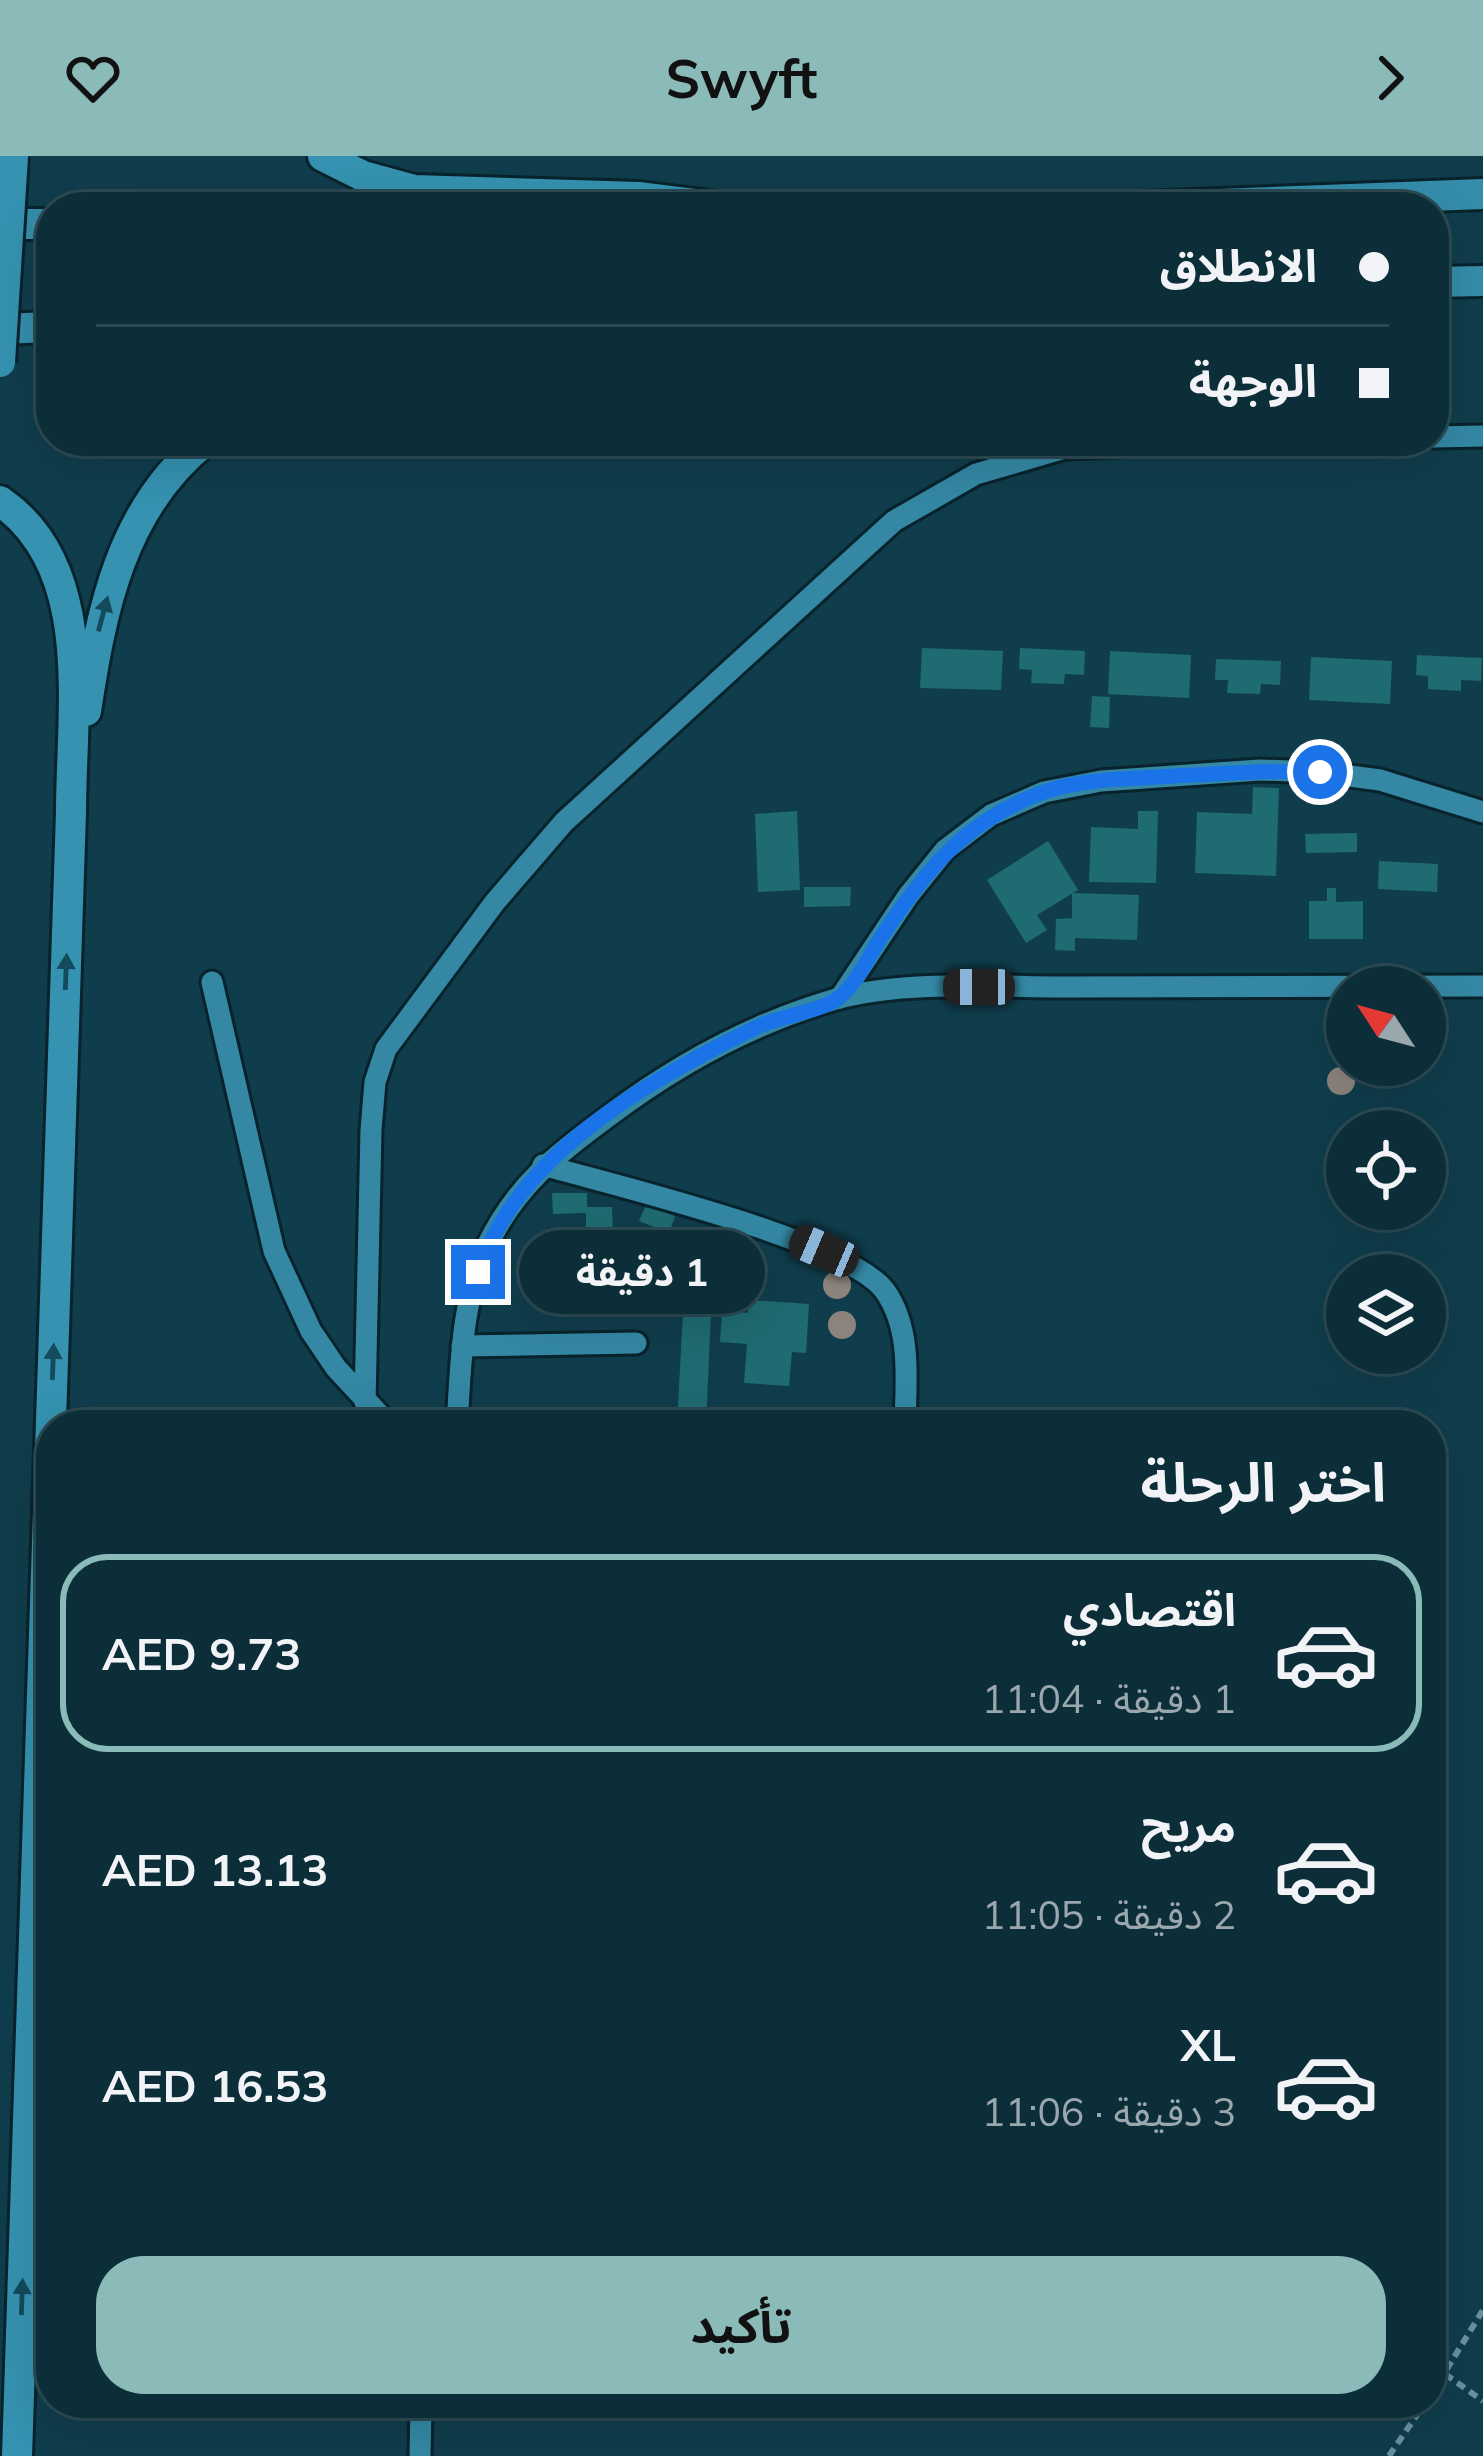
<!DOCTYPE html>
<html lang="ar">
<meta charset="utf-8">
<style>
body{margin:0;font-family:Mulish,"Noto Sans Arabic",sans-serif;background:#153641;color:#f1f3f6;direction:rtl;height:100vh;display:flex;flex-direction:column;font-size:45px;white-space:nowrap}
*{box-sizing:border-box;margin:0}
p{font-size:39px;color:#9aa8ae}
.icon{flex:none;width:66px;height:66px;fill:none;stroke:currentColor;stroke-width:2;stroke-linecap:round;stroke-linejoin:round}
.map{position:relative;flex:1;overflow:hidden;direction:ltr}
.panel{position:absolute;left:36px;top:1254px;width:1410px;height:1008px;display:flex;flex-direction:column;background:#0c2e39;border-radius:48px;box-shadow:0 12px 48px #0002,0 0 0 3px #2c4a53;direction:rtl}
.panel>*{flex:none}
.banner{position:absolute;left:36px;top:36px;width:1413px;height:264px;border-radius:48px;box-shadow:0 12px 48px #0002,0 0 0 3px #2c4a53;direction:rtl;display:grid;align-content:center;height:264px;padding:0 60px;background:#0c2e39}
.needle{width:78px;rotate:306deg}
.controls{position:absolute;left:1326px;top:810px;display:grid;gap:24px}
.controls a{display:grid;place-items:center;width:120px;height:120px;border-radius:50%;background:#0c2e39;box-shadow:0 12px 48px #0002,0 0 0 3px #2c4a53;font-size:60px}
.end{position:absolute;width:54px;height:54px;margin:-27px;border:15px solid #1a73e8;background:#fff;box-shadow:0 0 0 6px #fff}
.from{border-radius:50%}
.bubble{position:absolute;height:84px;border-radius:42px;background:#0c2e39;box-shadow:0 12px 48px #0002,0 0 0 3px #2c4a53;font-size:39px;font-weight:700;line-height:84px;text-align:center;direction:rtl}
.car{position:absolute;width:36px;height:72px;margin:-36px -18px;border-radius:15px;box-shadow:0 0 9px 3px #0007;background:linear-gradient(#222 24%,#8ab4d8 0 40%,#222 0 76%,#8ab4d8 0 86%,#222 0)}
.banner b{display:flex;align-items:center;gap:42px;height:114px;font-size:45px}
.banner b+b{border-top:3px solid #2c4a53}
.banner i{width:30px;height:30px;background:#f1f3f6}
ul{padding:0;list-style:none}
li{display:flex;align-items:center;gap:36px;height:198px;margin:0 24px 18px;padding:0 36px;border:6px solid transparent;border-radius:48px}
li div{flex:1}
li b{display:block;font-size:45px}
li em{font-style:normal;font-weight:700}
li.active{border-color:#8bbbb9}
li>.icon{width:108px;height:108px;stroke-width:1.5}
h2{padding:0 60px;font-size:54px;line-height:144px}
.cta{display:flex;gap:24px;margin-top:auto;padding:24px 60px}
.cta a{flex:1;height:138px;border-radius:48px;background:#8bbbb9;color:#111;font-size:48px;font-weight:700;line-height:138px;text-align:center}
header{display:flex;justify-content:space-between;align-items:center;height:156px;padding:0 60px;background:#8bbbb9;color:#111;font-size:54px;font-weight:700}
.map>svg:first-child{display:block}
</style>
<header><svg class="icon" aria-label="forward" viewBox="0 0 24 24"><path d="M9 5l7 7-7 7"/></svg>Swyft<svg class="icon" aria-label="heart" viewBox="0 0 24 24"><path d="M12 20l-8-8c-3-5 5-10 8-4 3-6 11-1 8 4z"/></svg></header>
<div class="map">
<svg width="1483" height="2300" viewBox="0 0 1483 2300">
<rect width="100%" height="100%" fill="#103d4c"/>
<g fill="#1f6b72">
<path d="M922 492 1003 495 1001 534 920 532Z"/>
<path d="M1020 492 1085 495 1084 519 1065 518 1064 528 1031 527 1032 514 1019 513Z"/>
<path d="M1110 495 1191 499 1189 542 1108 538Z"/>
<path d="M1417 499 1482 502 1481 525 1461 524V535L1428 533V520L1416 519Z"/>
<path d="M1311 501 1392 505 1390 548 1309 544Z"/>
<path d="M1216 503 1281 505 1280 529 1261 528 1260 538 1227 537 1228 524H1215Z"/>
<path d="M1092 540 1110 541 1109 572 1090 571Z"/>
<path d="M1253 631 1279 632 1276 720 1195 717 1197 656 1252 658Z"/>
<path d="M797 655 800 734 758 736 755 658Z"/>
<path d="M1138 655H1158L1156 727 1089 726 1091 671 1138 673Z"/>
<path d="M1357 677V696L1306 697 1305 678Z"/>
<path d="M1048 685 1078 734 1037 759 1047 774 1026 787 987 724Z"/>
<path d="M1379 705 1438 708 1437 736 1378 733Z"/>
<path d="M804 731H851L850 750 804 751Z"/>
<path d="M1327 732H1336V746L1363 745V783H1309V745H1327Z"/>
<path d="M1072 737 1139 739 1137 784 1075 782V795L1055 794 1056 763 1072 762Z"/>
<path d="M552 1037H587V1051H612L613 1082H586V1057L553 1058Z"/>
<path d="M646 1049 675 1060 669 1077 639 1065Z"/>
<path d="M585 1085 714 1091 706 1269H677L685 1119 583 1115Z"/>
<path d="M749 1144 809 1148 806 1197 792 1196 789 1230 744 1227 747 1188 720 1186 722 1155 748 1157Z"/>
</g>
<g fill="none" stroke-linecap="round" stroke-linejoin="round">
<g stroke="#08232c" stroke-width="27">
<g id="lane">
<path d="M1434 281 1483 280"/>
<path d="M212 826 274 1095 311 1175 336 1212 389 1269"/>
<path d="M840 842 908 740 945 694 991 659 1044 636 1101 625 1260 614 1320 616 1380 624 1483 656"/>
<path d="M543 1009C612 1029 849 1085 885 1135 912 1173 906 1225 905 1269"/>
<path d="M462 1190 636 1187"/>
<path d="M365 1246 371 974 375 926 386 893 495 746 564 666 894 365 976 318 1065 292 1246 285"/>
<path d="M457 1269C461 1209 461 1146 487 1090 516 1029 557 998 610 959 678 908 753 867 836 843 905 824 1000 831 1072 831 1209 831 1346 831 1483 830"/>
<path d="M420 2300 421 2247"/>
</g>
</g>
<g stroke="#08232c" stroke-width="36">
<g id="secondary">
<path d="M1141 51 1483 38"/>
<path d="M0 68H51"/>
<path d="M1434 126 1483 125"/>
<path d="M0 173 51 171"/>
</g>
</g>
<g stroke="#08232c" stroke-width="36">
<g id="primary">
<path d="M323 0 363 20 414 34 638 41 718 51"/>
<path d="M0 345C96 411 71 553 71 656L17 2300"/>
<path d="M86 555C101 455 121 352 205 285"/>
</g>
</g>
<g stroke="#6891a0" stroke-width="6" stroke-dasharray="9 6" stroke-linecap="butt">
<path d="M1445 2218 1483 2245"/>
<path d="M1431 2239 1483 2154"/>
<path d="M1389 2300 1425 2247"/>
</g>
<use href="#lane" stroke="#3488a4" stroke-width="21"/>
<use href="#secondary" stroke="#358daa" stroke-width="30"/>
<use href="#primary" stroke="#3592b0" stroke-width="30"/>
<g stroke="#08232c" stroke-width="36" stroke-linecap="butt">
<path id="primary-bridge" d="M0 206 13 0"/>
</g>
<use href="#primary-bridge" stroke="#3592b0" stroke-width="30"/>
</g>
<g fill="#8c837d">
<circle cx="1341" cy="925" r="14"/>
<circle cx="837" cy="1129" r="14"/>
<circle cx="842" cy="1169" r="14"/>
</g>
<defs><path id="oneway-solid" d="M-6-.8H1V-3.2L6.5 0L1 3.2V.8H-6Z" transform="scale(3)"/></defs>
<g fill="#134a5c">
<use href="#oneway-solid" transform="translate(103 458) rotate(-75)"/>
<use href="#oneway-solid" transform="translate(66 816) rotate(-88)"/>
<use href="#oneway-solid" transform="translate(53 1206) rotate(-88)"/>
<use href="#oneway-solid" transform="translate(22 2141) rotate(-88)"/>
</g>
<g fill="none" stroke-linecap="round" stroke-linejoin="round">
<path stroke="#1a73e8" stroke-width="15" d="M478 1116C517 998 650 923 757 871 779 860 825 855 841 840 858 825 870 798 882 780 926 714 964 666 1041 637 1077 624 1119 623 1157 621 1212 618 1265 614 1320 616"/>
</g>
</svg>
<div class="controls">
<a><svg class="needle" viewBox="-14 -14 28 28"><path d="M0-13l5 13h-10z" fill="#e53935"/><path d="M0 13l5-13h-10z" fill="#9aa8ae"/></svg></a>
<a><svg class="icon" aria-label="locate" viewBox="0 0 24 24"><circle cx="12" cy="12" r="6"/><path d="M12 2v4M12 18v4M2 12h4M18 12h4"/></svg></a>
<a><svg class="icon" aria-label="layers" viewBox="0 0 24 24"><path d="M12 4l9 5-9 5-9-5zM3 14l9 5 9-5"/></svg></a>
</div>
<i class="end from" style="left:1320px;top:616px"></i>
<i class="end" style="left:478px;top:1116px"></i>
<div class="bubble" style="left:519px;top:1074px;width:246px">1 دقيقة</div>
<i class="car" style="left:979px;top:831px;rotate:270deg"></i>
<i class="car" style="left:824px;top:1095px;rotate:293deg"></i>
<div class="banner">
<b><i class="from"></i>الانطلاق</b>
<b><i></i>الوجهة</b>
</div>
<section class="panel">
<h2>اختر الرحلة</h2>
<ul>
<li class="active"><svg class="icon" aria-label="car" viewBox="0 0 24 24"><path d="M5 17H2v-5l4-1 3-4h7l3 4 3 1v5h-3M9 17h6M6 11h13"/><circle cx="7" cy="17" r="2"/><circle cx="17" cy="17" r="2"/></svg><div><b>اقتصادي</b><p>1 دقيقة · 11:04</p></div><em>AED 9.73</em></li>
<li><svg class="icon" aria-label="car" viewBox="0 0 24 24"><path d="M5 17H2v-5l4-1 3-4h7l3 4 3 1v5h-3M9 17h6M6 11h13"/><circle cx="7" cy="17" r="2"/><circle cx="17" cy="17" r="2"/></svg><div><b>مريح</b><p>2 دقيقة · 11:05</p></div><em>AED 13.13</em></li>
<li><svg class="icon" aria-label="car" viewBox="0 0 24 24"><path d="M5 17H2v-5l4-1 3-4h7l3 4 3 1v5h-3M9 17h6M6 11h13"/><circle cx="7" cy="17" r="2"/><circle cx="17" cy="17" r="2"/></svg><div><b>XL</b><p>3 دقيقة · 11:06</p></div><em>AED 16.53</em></li>
</ul>
<div class="cta"><a>تأكيد</a></div>
</section>
</div>
